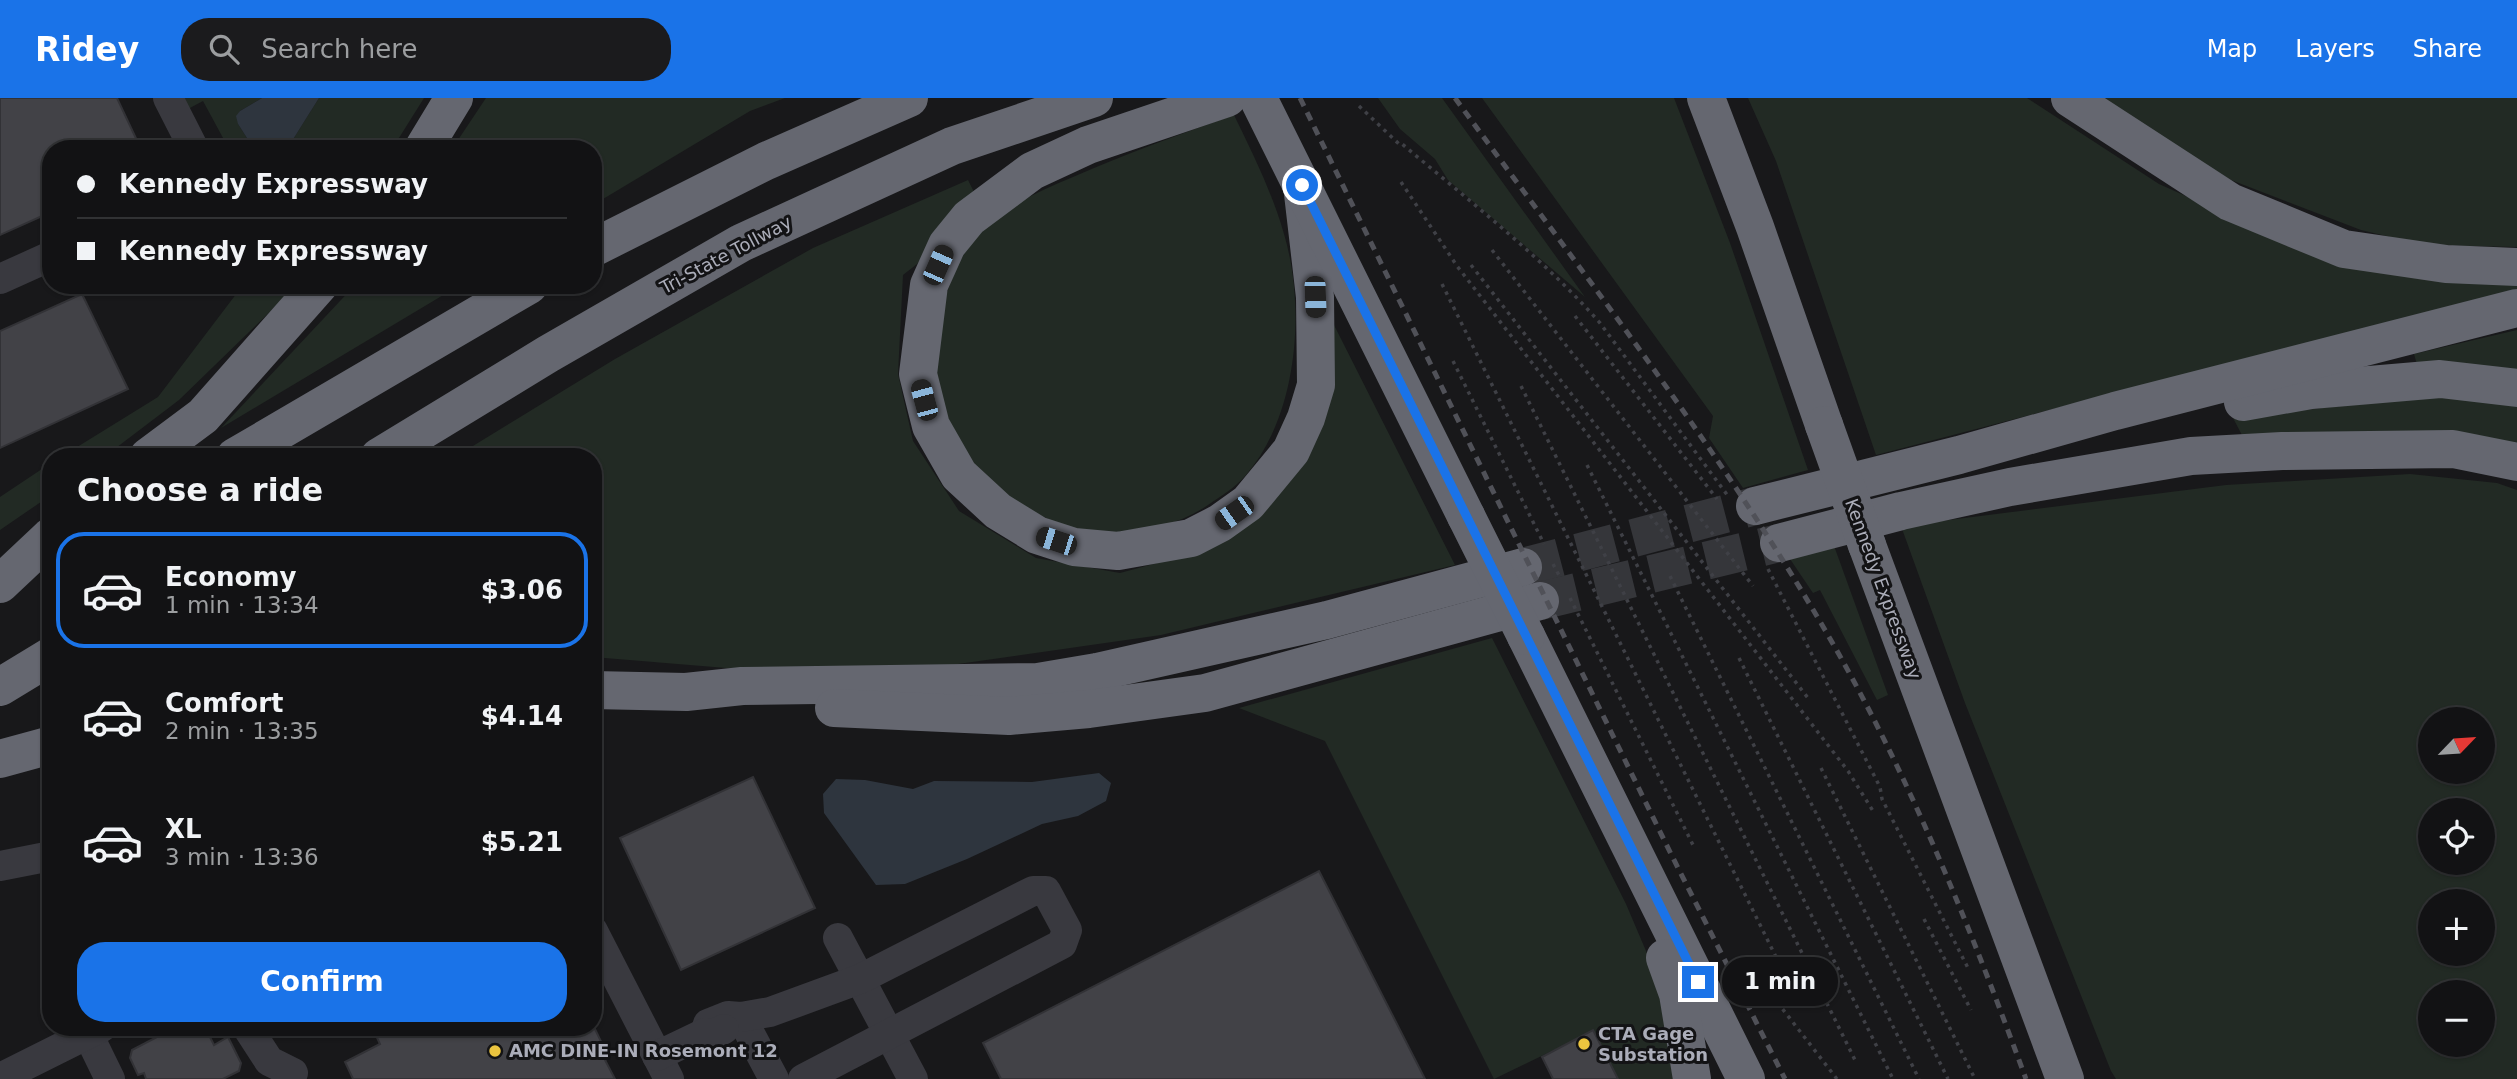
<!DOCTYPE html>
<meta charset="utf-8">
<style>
body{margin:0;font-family:"DejaVu Sans",sans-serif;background:#1b1b1d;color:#f1f3f6;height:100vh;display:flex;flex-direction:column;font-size:26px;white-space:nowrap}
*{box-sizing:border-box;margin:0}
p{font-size:23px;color:#9c9ea0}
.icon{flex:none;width:38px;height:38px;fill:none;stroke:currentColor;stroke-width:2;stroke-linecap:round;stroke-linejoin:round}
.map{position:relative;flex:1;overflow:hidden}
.sheet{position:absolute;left:42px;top:350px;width:560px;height:588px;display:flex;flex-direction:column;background:#121214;border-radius:28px;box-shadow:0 2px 5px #0004,0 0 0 2px #313234}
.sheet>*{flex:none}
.top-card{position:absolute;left:42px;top:42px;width:560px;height:154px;border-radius:28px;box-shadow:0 2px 5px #0004,0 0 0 2px #313234;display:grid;align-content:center;height:154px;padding:0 35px;background:#121214}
.needle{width:46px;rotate:65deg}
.fabs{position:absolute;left:2418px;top:609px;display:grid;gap:14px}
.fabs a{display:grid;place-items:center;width:77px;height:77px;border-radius:50%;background:#121214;box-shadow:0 2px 5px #0004,0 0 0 2px #313234;font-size:35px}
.end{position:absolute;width:32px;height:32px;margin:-16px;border:9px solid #1a73e8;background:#fff;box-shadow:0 0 0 4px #fff}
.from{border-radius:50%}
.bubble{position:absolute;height:49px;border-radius:24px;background:#121214;box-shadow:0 2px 5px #0004,0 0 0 2px #313234;font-size:23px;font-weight:600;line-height:49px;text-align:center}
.car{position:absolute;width:21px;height:42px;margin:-21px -10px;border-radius:9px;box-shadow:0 0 5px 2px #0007;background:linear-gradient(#222 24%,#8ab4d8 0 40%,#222 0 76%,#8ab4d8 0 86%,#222 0)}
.top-card b{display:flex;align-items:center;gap:24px;height:66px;font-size:26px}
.top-card b+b{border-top:2px solid #313234}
.top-card i{width:18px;height:18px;background:#f1f3f6}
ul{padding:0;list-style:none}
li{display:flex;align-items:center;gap:21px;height:116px;margin:0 14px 10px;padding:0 21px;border:4px solid transparent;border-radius:28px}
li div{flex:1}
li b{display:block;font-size:26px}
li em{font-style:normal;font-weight:600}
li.selected{border-color:#1a73e8}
li>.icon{width:63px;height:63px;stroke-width:1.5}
h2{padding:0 35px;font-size:32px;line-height:84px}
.cta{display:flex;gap:14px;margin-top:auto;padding:14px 35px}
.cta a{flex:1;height:80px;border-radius:28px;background:#1a73e8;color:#fff;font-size:28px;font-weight:600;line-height:80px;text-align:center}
header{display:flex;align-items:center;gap:42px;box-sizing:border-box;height:98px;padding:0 35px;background:#1a73e8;color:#fff}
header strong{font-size:33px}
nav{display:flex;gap:38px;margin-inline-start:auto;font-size:24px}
.search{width:490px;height:63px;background:#1b1b1d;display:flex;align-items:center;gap:18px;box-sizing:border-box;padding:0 24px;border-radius:28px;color:#9c9ea0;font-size:26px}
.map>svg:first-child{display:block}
</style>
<header>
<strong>Ridey</strong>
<div class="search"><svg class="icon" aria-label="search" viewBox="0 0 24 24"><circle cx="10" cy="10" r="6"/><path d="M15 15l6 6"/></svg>Search here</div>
<nav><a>Map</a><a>Layers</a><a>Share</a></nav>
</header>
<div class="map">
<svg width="2517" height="981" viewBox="0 0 2517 981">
<rect width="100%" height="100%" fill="#18181a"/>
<g fill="#222a24" fill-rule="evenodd">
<path d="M183 0H262L240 13 238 26 254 51H229L203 3 188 11Z"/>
<path d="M319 0H424L392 51H287Z"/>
<path d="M486 0H785L750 13 593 107V51H452Z"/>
<path d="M1378 0H1442L1585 199 1448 82 1435 61 1400 31Z"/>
<path d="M1482 0H1674L1730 145 1808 372 1743 390 1709 340 1713 318Z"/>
<path d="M1748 0H2027L2159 86 2320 158 2517 180V191L1876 357 1776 63Z"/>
<path d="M2096 0H2517V149L2424 147 2361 132 2231 82Z"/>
<path d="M1234 17C1253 56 1272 94 1284 136 1306 210 1298 317 1246 377 1236 389 1221 398 1208 407 1169 434 1112 441 1066 429 1056 426 1047 420 1038 416 995 395 965 364 948 320 932 282 932 240 945 200 953 177 962 153 979 135 1004 108 1040 93 1073 79 1126 56 1180 36 1234 17Z"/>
<path d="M968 82 974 94 917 166 903 177 898 276 913 343 959 413 1036 460 1120 475 1172 461 1265 405 1334 227 1455 467 1161 537 937 569 726 570 593 559V359H455L615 261 813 150Z"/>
<path d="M243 187H294L284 200 179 302 104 359H61L158 299Z"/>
<path d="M355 187H460L221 330Z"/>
<path d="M2517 232V274L2418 270 2414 256Z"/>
<path d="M2422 299 2517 303V346L2243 339 2233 320Z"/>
<path d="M51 365V397L0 432V399Z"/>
<path d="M2410 376 2497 385 2517 392V981H2116L2111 973 1965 605 1901 428 2226 387ZM2431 621H2483V674H2431ZM2431 712H2483V765H2431ZM2431 803H2483V856H2431ZM2431 894H2483V947H2431Z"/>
<path d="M1833 445 1888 597 1877 602 1820 492 1813 495 1788 458Z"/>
<path d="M1492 540 1626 806 1649 860 1668 928 1675 981H1618L1593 933 1494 981 1325 643 1239 610Z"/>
</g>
<g fill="#2e353e">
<path d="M262 0H319L287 51H254L238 26 236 18 240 13Z"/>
<path d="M1099 675 1111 685 1106 703 1078 718 1042 726 967 761 905 786 876 787 824 715 823 696 836 681 865 682 913 691 934 683 1032 684Z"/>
</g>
<g fill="#424247" stroke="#323236" stroke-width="2">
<path d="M0 0H117L141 51H51V114L0 137Z"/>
<path d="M82 196 128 291 0 350V233Z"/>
<path d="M753 679 815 810 681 872 620 740Z"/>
<path d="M1319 773 1425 981H1001L983 945Z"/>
<path d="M176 929H193L208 935 214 947 228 939 241 965 239 973 223 981H146L144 975 138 977 130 960 132 952Z"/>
<path d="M372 929H594L609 960 605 962 615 981H353L345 964 380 946Z"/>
<path d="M1593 932 1618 981H1553L1542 959Z"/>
</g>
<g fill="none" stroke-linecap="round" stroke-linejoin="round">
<g stroke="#35363a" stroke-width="38" stroke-dasharray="38 19" stroke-linecap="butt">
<path d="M1523 469 1755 408"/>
<path d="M1540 503 1779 445"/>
</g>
<g stroke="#3f4046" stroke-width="3.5" stroke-dasharray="3.5 5" stroke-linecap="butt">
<path d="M1359 8 1399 46 1401 45C1469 103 1541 158 1600 225L1728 398"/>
<path d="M1401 84 1457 168 1848 673 1873 713"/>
<path d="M1492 152 1753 488"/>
<path d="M1471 167 1808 600"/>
<path d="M1442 186 1777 861"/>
<path d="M1575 218 1717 401"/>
<path d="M1453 263 1544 446"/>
<path d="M1521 288 1855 962"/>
<path d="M1587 367 1893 981"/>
<path d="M1553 466 1561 481"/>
<path d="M1768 471 1880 689 1882 701 1969 872"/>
<path d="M1670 478 1919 981"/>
<path d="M1570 500 1694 749"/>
<path d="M1739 560 1948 981"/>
<path d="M1821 670 1975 981"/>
<path d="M1924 821 1971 912"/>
<path d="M1767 891 1837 981"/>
</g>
<g stroke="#39393f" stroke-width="30">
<path d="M168 0 194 51"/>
<path d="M0 181 51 158"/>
<path d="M0 768 51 758"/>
<path d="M593 833 669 981"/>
<path d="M838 840 913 981"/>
<path d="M741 919 774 981"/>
<path d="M247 929 269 963 293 975"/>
<path d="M705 935 708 926 728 918 741 919 770 914 860 881 1033 793H1046L1067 832 1062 846 803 981"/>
<path d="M88 936 110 981"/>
<path d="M657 958 705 935 714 936 724 931"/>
<path d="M0 980 102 929"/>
</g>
<g stroke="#656770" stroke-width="38">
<path d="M1227 0 1088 47 1032 73 969 120 947 147 929 187 918 276 931 328 959 377 998 413 1037 437 1074 449 1118 453 1191 440 1220 425 1248 405 1291 353 1306 320 1316 287 1315 199 1302 87"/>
<path d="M1258 0 1466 418"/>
<path d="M1706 0 1755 129 1824 327"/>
<path d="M2070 0 2230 104 2344 151 2446 166 2517 169"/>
<path d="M423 51 454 0"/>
<path d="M593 150 766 63 909 0"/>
<path d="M2243 304 2311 292 2440 281 2517 290"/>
<path d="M148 359 203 318 319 187"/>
<path d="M235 359 529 187"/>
<path d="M379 359 548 256 741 145 952 48 1094 0"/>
<path d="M1755 408 1959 357 2115 313 2517 210"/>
<path d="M1779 445 1901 413 2010 389 2191 358 2282 353 2453 351 2517 364"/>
<path d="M1867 447 2065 981"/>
<path d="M0 486 51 438"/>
<path d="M1526 538 1746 981"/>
<path d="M0 589 51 558"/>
<path d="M593 592 686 594 742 588 1038 584 1097 574 1327 522 1523 469"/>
<path d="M834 610 1009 618 1089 611 1205 595 1540 503"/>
<path d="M0 661 51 647"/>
<path d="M1665 860 1678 896 1692 981"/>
</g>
<g stroke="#505158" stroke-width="5" stroke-dasharray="9 7" stroke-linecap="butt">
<path d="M1300 0 1671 756 1785 981"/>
<path d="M1455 0C1581 173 1717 347 1825 532 1908 674 1969 826 2026 981"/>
</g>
<g stroke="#656770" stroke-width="38">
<path d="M1824 327 1867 447"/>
<path d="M1466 418 1526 538"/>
</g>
</g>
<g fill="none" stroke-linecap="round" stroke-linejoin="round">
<path stroke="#1a73e8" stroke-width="9" d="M1302 87 1698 884"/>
</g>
<g fill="#ebc43f" stroke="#131315" stroke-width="2.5">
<circle cx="1584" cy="946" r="7"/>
<circle cx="495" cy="953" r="7"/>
</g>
<g text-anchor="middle" stroke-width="6" stroke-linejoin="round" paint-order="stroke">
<g font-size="18" fill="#abadb9" stroke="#131315">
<text transform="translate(726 157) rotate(-28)" y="6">Tri-State Tollway</text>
<text transform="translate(1883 491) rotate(70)" y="6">Kennedy Expressway</text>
</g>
<g font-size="18" font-weight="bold" fill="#abadb9" stroke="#131315" text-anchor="start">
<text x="1598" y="942">CTA Gage<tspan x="1598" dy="21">Substation</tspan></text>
<text x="509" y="959">AMC DINE-IN Rosemont 12</text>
</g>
</g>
</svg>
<div class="fabs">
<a><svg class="needle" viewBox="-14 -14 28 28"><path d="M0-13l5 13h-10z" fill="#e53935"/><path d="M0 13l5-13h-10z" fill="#9c9ea0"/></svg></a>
<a><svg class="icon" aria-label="locate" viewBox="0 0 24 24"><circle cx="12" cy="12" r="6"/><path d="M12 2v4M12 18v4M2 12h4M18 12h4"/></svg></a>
<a>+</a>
<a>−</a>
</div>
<i class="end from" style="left:1302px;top:87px"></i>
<i class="end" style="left:1698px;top:884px"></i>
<div class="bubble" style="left:1722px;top:859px;width:116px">1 min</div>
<i class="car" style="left:938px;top:167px;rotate:24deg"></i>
<i class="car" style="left:1315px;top:199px;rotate:178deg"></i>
<i class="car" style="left:924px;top:302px;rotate:345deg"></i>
<i class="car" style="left:1234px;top:415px;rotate:235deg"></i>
<i class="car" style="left:1056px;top:443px;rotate:288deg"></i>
<div class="top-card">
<b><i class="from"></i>Kennedy Expressway</b>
<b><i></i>Kennedy Expressway</b>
</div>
<section class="sheet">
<h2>Choose a ride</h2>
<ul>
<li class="selected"><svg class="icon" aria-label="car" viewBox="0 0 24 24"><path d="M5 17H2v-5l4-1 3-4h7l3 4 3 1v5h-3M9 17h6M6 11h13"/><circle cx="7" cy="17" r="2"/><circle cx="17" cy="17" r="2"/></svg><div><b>Economy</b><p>1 min · 13:34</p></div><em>$3.06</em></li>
<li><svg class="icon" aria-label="car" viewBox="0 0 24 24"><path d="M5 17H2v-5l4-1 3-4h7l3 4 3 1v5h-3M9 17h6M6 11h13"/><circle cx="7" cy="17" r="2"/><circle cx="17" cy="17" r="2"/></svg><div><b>Comfort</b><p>2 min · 13:35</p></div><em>$4.14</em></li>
<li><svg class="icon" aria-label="car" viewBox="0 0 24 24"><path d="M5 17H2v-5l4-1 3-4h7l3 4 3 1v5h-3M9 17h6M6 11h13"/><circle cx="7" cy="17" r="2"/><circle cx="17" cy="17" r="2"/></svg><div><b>XL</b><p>3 min · 13:36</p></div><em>$5.21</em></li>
</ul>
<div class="cta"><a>Confirm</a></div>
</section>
</div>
